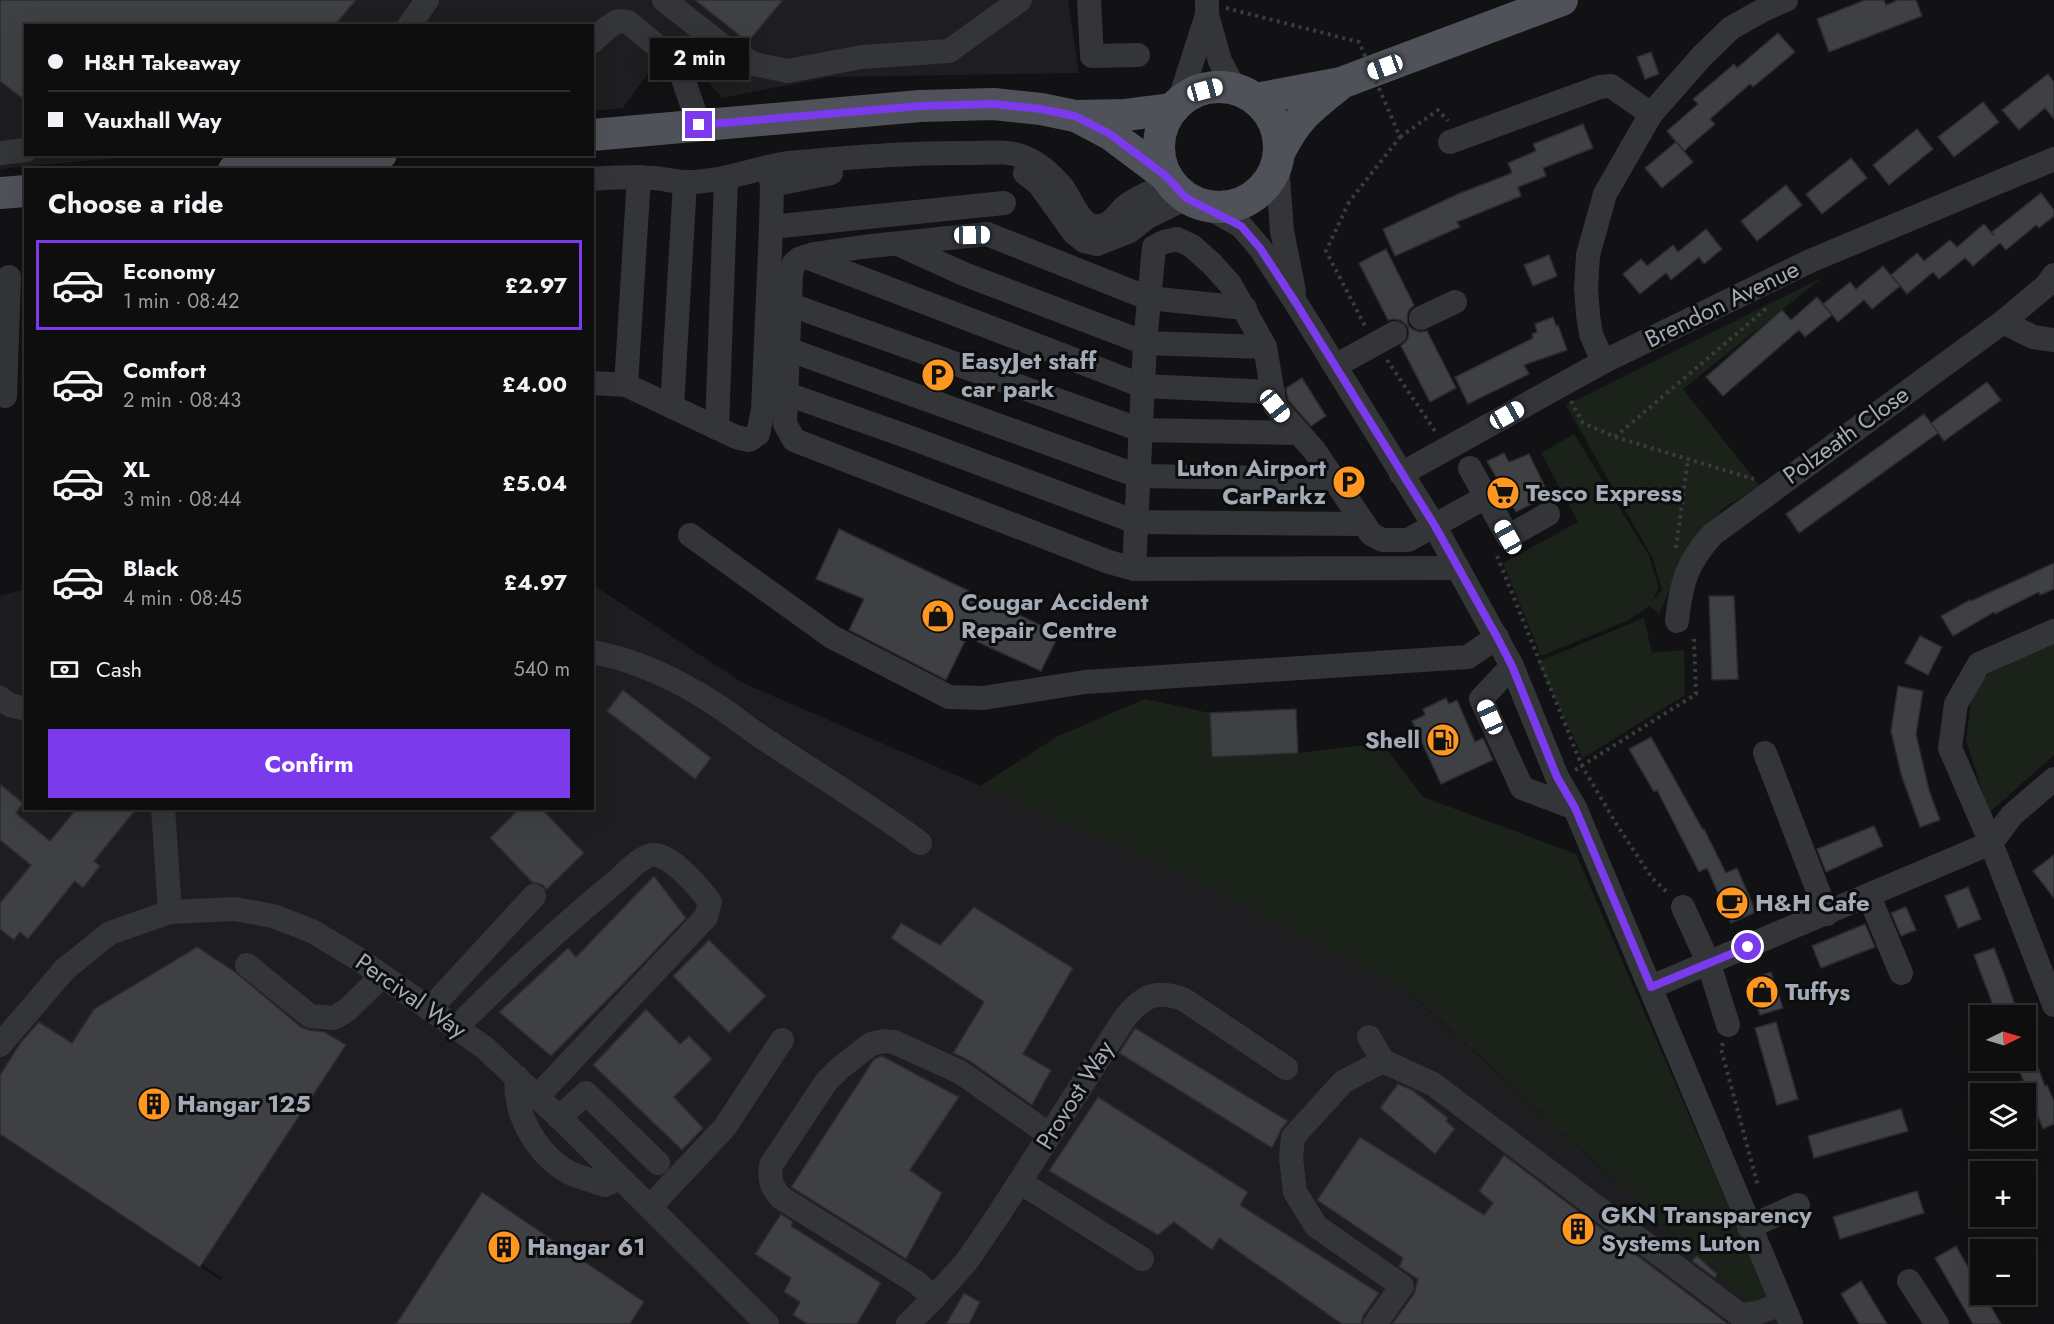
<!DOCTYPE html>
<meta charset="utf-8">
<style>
body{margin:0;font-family:Jost,sans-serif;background:#171718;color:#f1f3f6;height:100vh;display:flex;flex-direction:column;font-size:22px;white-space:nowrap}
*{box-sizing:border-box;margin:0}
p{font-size:20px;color:#9b9c9e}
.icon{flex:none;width:33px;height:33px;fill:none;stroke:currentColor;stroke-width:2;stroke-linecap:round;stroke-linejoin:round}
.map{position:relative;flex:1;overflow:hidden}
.panel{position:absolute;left:24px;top:168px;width:570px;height:642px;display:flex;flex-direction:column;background:#0e0e0f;border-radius:0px;box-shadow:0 6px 24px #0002,0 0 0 2px #2e2e2f}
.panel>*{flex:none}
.top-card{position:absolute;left:24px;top:24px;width:570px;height:132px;border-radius:0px;box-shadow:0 6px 24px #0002,0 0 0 2px #2e2e2f;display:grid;align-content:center;height:132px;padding:0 24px;background:#0e0e0f}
.needle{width:39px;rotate:85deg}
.fabs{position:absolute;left:1970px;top:1005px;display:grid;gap:12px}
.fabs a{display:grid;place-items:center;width:66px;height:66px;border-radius:0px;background:#0e0e0f;box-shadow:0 6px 24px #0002,0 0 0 2px #2e2e2f;font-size:30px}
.end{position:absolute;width:27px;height:27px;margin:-14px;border:8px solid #7c3aed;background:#fff;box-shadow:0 0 0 3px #fff}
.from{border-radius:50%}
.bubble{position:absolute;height:42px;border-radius:0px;background:#0e0e0f;box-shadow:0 6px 24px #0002,0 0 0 2px #2e2e2f;font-size:20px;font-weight:700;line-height:42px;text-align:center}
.car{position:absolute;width:18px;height:36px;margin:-18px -9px;border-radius:8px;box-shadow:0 0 4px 2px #0007;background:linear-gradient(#fff 24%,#345 0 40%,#fff 0 76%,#345 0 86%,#fff 0)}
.top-card b{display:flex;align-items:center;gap:21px;height:57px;font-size:22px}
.top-card b+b{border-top:2px solid #2e2e2f}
.top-card i{width:15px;height:15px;background:#f1f3f6}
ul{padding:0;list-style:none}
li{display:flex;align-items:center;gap:18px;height:90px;margin:0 12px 9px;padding:0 12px;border:3px solid transparent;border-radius:0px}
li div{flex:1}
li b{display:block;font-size:22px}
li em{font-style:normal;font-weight:700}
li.active{border-color:#7c3aed}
li>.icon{width:54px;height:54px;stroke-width:1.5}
h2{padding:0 24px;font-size:27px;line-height:72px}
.pay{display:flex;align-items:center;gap:15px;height:66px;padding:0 24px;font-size:22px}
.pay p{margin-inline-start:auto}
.cta{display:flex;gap:12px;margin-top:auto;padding:12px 24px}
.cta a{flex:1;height:69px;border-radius:0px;background:#7c3aed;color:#fff;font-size:24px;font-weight:700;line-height:69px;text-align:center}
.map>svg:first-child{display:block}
</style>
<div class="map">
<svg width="2054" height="1324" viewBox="0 0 2054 1324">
<rect width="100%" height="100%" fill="#121214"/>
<g fill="#1e1e21" fill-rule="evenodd">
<path d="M0 0H1068L1079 73 830 77 722 98 672 40 623 108 593 111 592 26H26V154L147 155 0 169Z"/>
<path d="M593 585 743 683 1178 871 1408 991 1748 1303 1769 1300 1781 1324H0V595L25 590 26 808H592ZM70 1173 222 1278 221 1280 200 1267Z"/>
</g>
<g fill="#1a221a">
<path d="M1823 277 1683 389 1760 486 1722 509 1678 571 1659 614 1649 606 1629 620 1541 656 1503 563 1578 522 1541 453 1574 434 1649 556 1659 588 1651 602 1662 590 1653 559 1566 405Z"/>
<path d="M1644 618 1652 653 1684 650 1685 695 1583 758 1538 662Z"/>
<path d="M2054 639V755L1989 813 1966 740 1972 692 1995 667Z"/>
<path d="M1145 699 1210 713 1212 757 1298 753 1382 743 1423 797 1576 854 1769 1300 1748 1303 1412 994 1178 871 980 786 1058 736Z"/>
</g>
<g fill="#3e4044" stroke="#2c2c30" stroke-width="1.5">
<path d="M0 0H356L334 26H26V101L0 81Z"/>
<path d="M695 0H783L748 42Z"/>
<path d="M1865 0H1884L1886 5 1898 0H1916L1922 16 1829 52 1817 19Z"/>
<path d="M1778 33 1795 52 1753 87 1750 84 1710 119 1715 124 1684 151 1667 131 1698 104 1693 99 1734 64 1737 68Z"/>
<path d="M1651 52 1659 74 1645 79 1637 57Z"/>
<path d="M2048 74 2054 82V119L2045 108 2019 130 2002 110Z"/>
<path d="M1983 102 1999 122 1954 157 1938 137Z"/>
<path d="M1583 124 1593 148 1543 168 1546 176 1518 187 1521 196 1457 222 1460 227 1395 256 1383 229 1458 194 1512 173 1508 163 1536 151 1533 144Z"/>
<path d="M1917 129 1933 149 1889 185 1873 165Z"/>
<path d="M1676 142 1693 162 1662 188 1645 168Z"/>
<path d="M1851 158 1867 178 1822 214 1806 194Z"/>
<path d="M1786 185 1802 205 1757 241 1741 221Z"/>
<path d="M2041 193 2054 210V216L2039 228 2036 225 2006 250 2000 243 1973 266 1965 258 1939 279 1933 272 1907 294 1891 275 1917 253 1924 261 1950 240 1957 247 1984 224 1994 236 1992 232Z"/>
<path d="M1706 229 1722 249 1704 264 1699 257 1671 280 1666 273 1640 294 1623 274 1641 259 1647 266 1673 245 1678 252Z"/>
<path d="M1386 249 1414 305 1409 310 1407 316 1408 325 1412 329 1419 332 1427 331 1456 388 1430 402 1401 346 1407 340 1409 334 1408 327 1402 321 1395 319 1388 320 1359 263Z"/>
<path d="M1549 255 1557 276 1533 286 1524 265Z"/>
<path d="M1883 266 1900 286 1872 309 1864 300 1838 322 1823 304 1850 282 1856 289Z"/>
<path d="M1817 297 1832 315 1805 337 1799 330 1723 396 1706 377 1782 310 1791 320Z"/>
<path d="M1553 317 1556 326 1558 325 1567 350 1524 365 1529 374 1468 404 1455 377 1533 338 1532 334 1537 332 1535 324Z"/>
<path d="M1302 378 1326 416 1311 426 1288 400 1286 388Z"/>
<path d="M1987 382 2001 400 1944 441 1931 423 1938 433 1799 533 1786 514 1924 414 1931 423Z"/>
<path d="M1504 453 1509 462 1529 454 1549 495 1516 512 1487 461Z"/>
<path d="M839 529 1059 634 1041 671 967 637 946 680 849 630 864 599 816 579Z"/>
<path d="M2054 563V589L2040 595 2039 592 1995 614 1994 612 1953 636 1941 616 1970 600 1971 601Z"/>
<path d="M1709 596H1734L1738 679 1712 680Z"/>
<path d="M1920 636 1942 647 1928 675 1905 663Z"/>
<path d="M1898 686 1923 691 1916 734 1929 790 1940 820 1920 827 1901 774 1891 731Z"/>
<path d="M623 690 711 758 695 779 607 711Z"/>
<path d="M1446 698 1449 704 1457 700 1475 742 1483 738 1493 760 1441 784 1412 721 1425 715 1423 709Z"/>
<path d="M1296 709 1298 753 1212 757 1210 713Z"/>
<path d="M1651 737 1703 830 1704 829 1726 873 1737 868 1756 912 1731 923 1707 868 1699 872 1657 790 1654 792 1629 749Z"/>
<path d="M0 784 23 803 16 813 50 841 77 808H137L94 861 100 866 83 888 75 881 28 939 20 932 14 940 0 929V903L31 865 0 840Z"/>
<path d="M520 808H541L584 853 546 890 543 885 532 882 490 838Z"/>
<path d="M1874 826 1883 846 1826 872 1817 849Z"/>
<path d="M2054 855V898L2033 871Z"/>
<path d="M654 876 686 918 627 980 551 1056 499 1012 568 948 576 957Z"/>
<path d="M1968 887 1981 919 1958 928 1945 896Z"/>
<path d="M974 907 1073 968 1023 1054 1051 1070 1032 1105 968 1060 953 1053 984 1002 891 938 901 923 940 945Z"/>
<path d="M1906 907 1916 930 1901 936 1891 913Z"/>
<path d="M1865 924 1875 947 1821 968 1812 946Z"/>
<path d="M709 940 766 996 729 1033 673 976Z"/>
<path d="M197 947 234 971 301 1027 309 1030 325 1032 346 1045 200 1267 0 1134V1075L21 1042 39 1022 72 1043 94 1009Z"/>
<path d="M1994 948 2006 979 2019 1016H1997L1974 955Z"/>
<path d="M1771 972 1783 1008 1760 1015 1748 980Z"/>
<path d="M646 1009 680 1044 689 1036 712 1059 674 1097 703 1128 682 1150 593 1065Z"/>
<path d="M1776 1022 1798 1099 1777 1105 1755 1028Z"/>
<path d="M1135 1028 1288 1121 1282 1128 1272 1148 1119 1053Z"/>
<path d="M882 1056 959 1097 910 1170 942 1193 906 1259 791 1187 874 1059Z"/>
<path d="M2015 1060H2035L2045 1086 2047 1085 2054 1101V1124L2043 1129Z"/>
<path d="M1398 1084 1412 1090 1448 1118 1446 1121 1455 1129 1435 1154 1380 1108Z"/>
<path d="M1098 1097 1248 1192 1240 1205 1379 1293 1363 1316 1361 1324H1342L1219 1238 1212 1250 1174 1222 1158 1235 1049 1171Z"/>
<path d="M1901 1109 1908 1131 1814 1158 1808 1136Z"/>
<path d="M1360 1137 1484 1215 1493 1203 1479 1191 1504 1155 1728 1324H1392L1414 1294 1418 1279 1399 1267 1403 1258 1317 1200Z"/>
<path d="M1917 1191 1924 1213 1840 1239 1833 1217Z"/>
<path d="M482 1192 644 1302 630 1324H396Z"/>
<path d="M781 1214 793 1222 791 1226 881 1283 857 1324H807L793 1315 800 1302 784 1292 791 1278 755 1254Z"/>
<path d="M1956 1246 1980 1288V1294H1984L2001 1324H1973L1935 1258Z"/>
<path d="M1697 1256 1717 1274 1715 1278 1692 1261Z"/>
<path d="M1861 1281 1887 1324H1859L1841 1294Z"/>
<path d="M964 1293 980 1302 969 1324H946Z"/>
</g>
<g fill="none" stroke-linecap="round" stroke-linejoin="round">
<g stroke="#393c40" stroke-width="4" stroke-dasharray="3 4.5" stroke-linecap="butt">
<path d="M1400 137 1438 110 1448 121"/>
<path d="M1349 202 1326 251 1365 326"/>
<path d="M1387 360 1435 431"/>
<path d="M1571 401 1583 423 1615 437 1754 479"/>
<path d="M1615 437 1768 307"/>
<path d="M1676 548 1688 459"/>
<path d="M1497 556 1582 766 1617 825 1652 878 1669 894"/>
<path d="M1575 770 1696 694 1694 638 1692 636"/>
<path d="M1723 1043 1721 1049 1758 1186"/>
</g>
<g stroke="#333539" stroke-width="24">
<path d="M664 0 724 47 754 64 788 71 862 57 949 51 1020 0"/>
<path d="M1089 0 1092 56 1138 55"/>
<path d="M1207 15 1220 61 1235 89"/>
<path d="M409 26 427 0"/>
<path d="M592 42 608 27 618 21 628 22 663 51 680 70 699 125"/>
<path d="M1179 102 1207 15V0"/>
<path d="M1450 142 1600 87 1611 86 1651 114"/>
<path d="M0 153 26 150"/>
<path d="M1277 165 1282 231 1294 291"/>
<path d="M1025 173 1039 184 1074 233 1084 241 1097 244 1130 231 1146 218 1186 198"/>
<path d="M592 179C613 177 633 177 654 178 665 179 675 182 686 182 723 182 752 169 787 163 848 158 909 152 970 153 987 153 1007 150 1024 157 1039 163 1053 176 1063 188 1071 199 1079 224 1094 226 1113 228 1117 211 1130 203 1144 194 1157 189 1172 184"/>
<path d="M772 185 831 173"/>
<path d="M1206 206 1241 226 1260 248 1296 303 1435 527 1512 666 1557 777 1575 808 1791 1324"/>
<path d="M771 227 1004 203"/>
<path d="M898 244 964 274 1145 343 1265 347"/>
<path d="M806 257 1143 386 1273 392"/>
<path d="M791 305 1141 430 1297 433"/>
<path d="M1245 308 1148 298 987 234 862 247 814 254 799 259 794 263 791 274 785 424 794 440 812 447 1109 562 1134 569 1458 568"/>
<path d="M1421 318 1455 302"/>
<path d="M2003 322 2033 337 2054 340"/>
<path d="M790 350 1138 476 1333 479"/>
<path d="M1603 362 1591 334 1588 315 1586 288 1588 255 1605 194 1651 114 1702 56 1731 28 1763 10 1786 0"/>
<path d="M1335 366 1395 333"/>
<path d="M592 383 626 385 736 437 749 440 758 434 763 410 771 227 772 185 769 171"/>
<path d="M626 385 639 177"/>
<path d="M787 394 906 436 1136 522 1363 524"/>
<path d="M5 396 9 277"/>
<path d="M672 407 685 182"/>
<path d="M717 428 726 179"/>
<path d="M1470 468 1486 497"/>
<path d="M1401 474 1603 362 1810 261 2054 159"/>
<path d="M690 535 832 637 949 697 983 698 1085 682 1468 657 1497 637"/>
<path d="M1134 569 1145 343 1154 247 1164 242 1177 239 1192 246 1212 264 1230 284 1265 347 1275 406 1314 450 1371 534 1382 540H1408L1486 497 1508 537 1548 514"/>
<path d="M1677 621C1681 583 1687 562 1713 534L2003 322 2047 285 2054 275"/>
<path d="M2054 631 1979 664 1956 704 1950 748 1991 843 2054 1005"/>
<path d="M592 652C638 660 680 681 718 706 734 716 747 728 763 738 815 773 869 805 920 843"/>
<path d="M1512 666 1481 699 1522 788 1575 808"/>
<path d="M0 698 10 705 26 709"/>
<path d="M1765 753 1827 914"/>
<path d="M163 808 170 912"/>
<path d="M1869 896 1901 973"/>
<path d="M1683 907 1709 964 1728 1025"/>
<path d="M247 965 310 1016 334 1018 347 1010 382 976"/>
<path d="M1651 987 1991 843 2012 815 2054 779"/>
<path d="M430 1009 534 896"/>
<path d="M456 1028C506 977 559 929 614 883 623 876 640 857 651 855 669 851 700 889 710 902L706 917 537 1097"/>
<path d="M1369 1037 1383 1061 1433 1084 1740 1315 1757 1313 1782 1304"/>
<path d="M0 1045 65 969 110 933 170 912 235 909 273 916 312 931 360 960 485 1048 562 1120 767 1324"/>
<path d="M517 1077C513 1114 537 1155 570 1173 581 1178 594 1181 605 1185L619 1178"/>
<path d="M559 1118 586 1093 658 1163"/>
<path d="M1020 1182 1142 1259"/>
<path d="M650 1207 725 1127 782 1040"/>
<path d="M1749 1227 1798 1205"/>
<path d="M1909 1281 1937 1324"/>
<path d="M934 1298 916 1282 780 1197C771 1186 769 1179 771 1165L826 1082 840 1068 871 1044 884 1041 894 1042 960 1072 1050 1135"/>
<path d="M908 1324 934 1298 967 1261 999 1214 1124 1019C1142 997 1154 989 1183 999L1286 1068"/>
<path d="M1375 1324 1402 1286 1316 1226 1295 1192 1291 1158 1293 1137 1343 1082 1383 1061"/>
</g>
<g stroke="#4f5258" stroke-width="32">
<circle cx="1219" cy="147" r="60"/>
<path d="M1256 99 1341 83 1562 0"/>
<path d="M1078 117 1110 134 1166 176"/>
<path d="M592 135 920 106 994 104 1041 109 1075 116 1125 115 1173 109"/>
<path d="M1280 151C1297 118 1309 109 1338 86"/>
<path d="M234 170 381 154"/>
<path d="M0 193 26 191"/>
</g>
<path stroke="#393c40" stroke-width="4" stroke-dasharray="3 4.5" stroke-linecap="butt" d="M1226 8 1359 42 1400 137 1349 202"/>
</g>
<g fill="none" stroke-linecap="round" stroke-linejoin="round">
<path stroke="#7c3aed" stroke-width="8" d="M699 125 920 106 994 104 1041 109 1075 116 1110 134 1166 176 1186 198 1241 226 1260 248 1296 303 1435 526 1497 637 1512 666 1557 777 1575 808 1651 987 1748 947"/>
</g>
<defs>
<g id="parking-disc" transform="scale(1.725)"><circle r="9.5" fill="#ff9620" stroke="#0d0d0f"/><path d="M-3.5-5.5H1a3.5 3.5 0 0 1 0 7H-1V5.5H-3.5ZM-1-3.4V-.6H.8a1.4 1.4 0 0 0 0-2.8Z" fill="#111"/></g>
<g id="supermarket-disc" transform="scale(1.725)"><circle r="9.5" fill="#ff9620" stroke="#0d0d0f"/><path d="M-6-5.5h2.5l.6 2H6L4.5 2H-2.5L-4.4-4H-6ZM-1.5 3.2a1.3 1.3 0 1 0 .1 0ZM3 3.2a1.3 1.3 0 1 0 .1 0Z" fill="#111"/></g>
<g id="shop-disc" transform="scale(1.725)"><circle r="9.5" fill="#ff9620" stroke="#0d0d0f"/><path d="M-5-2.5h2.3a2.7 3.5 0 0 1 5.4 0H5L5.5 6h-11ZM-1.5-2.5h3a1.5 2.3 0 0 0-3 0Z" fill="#111"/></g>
<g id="fuel-disc" transform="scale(1.725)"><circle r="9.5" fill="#ff9620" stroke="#0d0d0f"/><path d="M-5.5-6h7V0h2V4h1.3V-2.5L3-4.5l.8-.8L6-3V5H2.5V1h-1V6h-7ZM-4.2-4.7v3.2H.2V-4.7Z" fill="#111"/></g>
<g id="cafe-disc" transform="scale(1.725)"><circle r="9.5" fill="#ff9620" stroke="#0d0d0f"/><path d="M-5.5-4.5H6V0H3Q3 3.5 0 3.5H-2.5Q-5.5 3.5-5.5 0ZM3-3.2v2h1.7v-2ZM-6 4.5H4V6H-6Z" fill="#111"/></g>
<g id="building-disc" transform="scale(1.725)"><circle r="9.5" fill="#ff9620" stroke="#0d0d0f"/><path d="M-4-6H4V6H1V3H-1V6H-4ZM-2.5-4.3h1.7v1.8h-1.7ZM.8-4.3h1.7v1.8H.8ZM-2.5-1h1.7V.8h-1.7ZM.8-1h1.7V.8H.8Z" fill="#111"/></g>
</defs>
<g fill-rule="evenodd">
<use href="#parking-disc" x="938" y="375"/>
<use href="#parking-disc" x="1349" y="482"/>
<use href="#supermarket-disc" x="1503" y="493"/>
<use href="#shop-disc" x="938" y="616"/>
<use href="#fuel-disc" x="1443" y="740"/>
<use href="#cafe-disc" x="1732" y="903"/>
<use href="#shop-disc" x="1762" y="992"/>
<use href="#building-disc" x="154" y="1104"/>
<use href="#building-disc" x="1578" y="1229"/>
<use href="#building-disc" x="504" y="1247"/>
</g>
<g text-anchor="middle" stroke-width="6" stroke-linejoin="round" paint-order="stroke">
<g font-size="24" fill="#a3abb6" stroke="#0d0d0f">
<text transform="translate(1722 304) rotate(-26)" y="8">Brendon Avenue</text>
<text transform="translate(1846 435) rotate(-36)" y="8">Polzeath Close</text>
<text transform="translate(411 996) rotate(35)" y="8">Percival Way</text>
<text transform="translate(1075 1095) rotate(-58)" y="8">Provost Way</text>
</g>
<g font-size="24" font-weight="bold" fill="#a3abb6" stroke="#0d0d0f" text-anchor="start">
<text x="961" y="369">EasyJet staff<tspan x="961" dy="28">car park</tspan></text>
<text x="1326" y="476" text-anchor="end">Luton Airport<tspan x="1326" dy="28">CarParkz</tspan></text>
<text x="1526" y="501">Tesco Express</text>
<text x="961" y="610">Cougar Accident<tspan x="961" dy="28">Repair Centre</tspan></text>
<text x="1420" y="748" text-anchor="end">Shell</text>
<text x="1755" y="911">H&amp;H Cafe</text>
<text x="1785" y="1000">Tuffys</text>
<text x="177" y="1112">Hangar 125</text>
<text x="1601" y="1223">GKN Transparency<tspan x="1601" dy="28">Systems Luton</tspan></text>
<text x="527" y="1255">Hangar 61</text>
</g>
</g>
</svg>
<div class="fabs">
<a><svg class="needle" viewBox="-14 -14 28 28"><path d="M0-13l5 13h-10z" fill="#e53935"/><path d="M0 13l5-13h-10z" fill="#9b9c9e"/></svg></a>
<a><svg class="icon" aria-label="layers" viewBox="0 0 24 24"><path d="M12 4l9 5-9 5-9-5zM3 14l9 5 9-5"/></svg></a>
<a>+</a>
<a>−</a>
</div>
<i class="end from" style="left:1748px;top:947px"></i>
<i class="end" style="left:699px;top:125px"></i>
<div class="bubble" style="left:650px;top:38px;width:99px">2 min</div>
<i class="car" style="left:1385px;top:67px;rotate:250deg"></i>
<i class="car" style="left:1205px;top:90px;rotate:75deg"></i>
<i class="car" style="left:972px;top:235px;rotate:89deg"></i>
<i class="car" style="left:1275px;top:406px;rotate:141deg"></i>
<i class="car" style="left:1507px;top:415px;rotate:61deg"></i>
<i class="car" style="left:1508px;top:537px;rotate:331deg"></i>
<i class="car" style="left:1490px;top:717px;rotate:336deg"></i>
<div class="top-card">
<b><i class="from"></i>H&amp;H Takeaway</b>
<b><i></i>Vauxhall Way</b>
</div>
<section class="panel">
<h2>Choose a ride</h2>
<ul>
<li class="active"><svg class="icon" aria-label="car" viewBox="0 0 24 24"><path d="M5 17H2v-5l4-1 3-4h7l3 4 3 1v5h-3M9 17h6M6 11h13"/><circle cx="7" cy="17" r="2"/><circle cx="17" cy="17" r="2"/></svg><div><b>Economy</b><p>1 min · 08:42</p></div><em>£2.97</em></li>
<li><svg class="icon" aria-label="car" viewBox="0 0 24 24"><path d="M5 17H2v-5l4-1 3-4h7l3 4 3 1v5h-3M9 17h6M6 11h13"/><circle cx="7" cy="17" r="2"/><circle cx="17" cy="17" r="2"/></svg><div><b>Comfort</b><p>2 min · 08:43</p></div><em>£4.00</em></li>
<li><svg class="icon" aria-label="car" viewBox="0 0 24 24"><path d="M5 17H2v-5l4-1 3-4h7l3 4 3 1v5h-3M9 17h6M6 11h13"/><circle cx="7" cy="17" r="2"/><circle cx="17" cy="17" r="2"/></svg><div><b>XL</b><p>3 min · 08:44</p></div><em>£5.04</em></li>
<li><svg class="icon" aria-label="car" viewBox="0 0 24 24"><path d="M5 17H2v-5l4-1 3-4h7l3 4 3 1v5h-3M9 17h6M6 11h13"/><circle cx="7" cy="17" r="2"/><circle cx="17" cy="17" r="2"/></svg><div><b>Black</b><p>4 min · 08:45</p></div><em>£4.97</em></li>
</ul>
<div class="pay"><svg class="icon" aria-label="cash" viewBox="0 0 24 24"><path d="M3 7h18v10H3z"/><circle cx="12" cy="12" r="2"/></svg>Cash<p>540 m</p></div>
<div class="cta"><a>Confirm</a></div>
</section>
</div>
